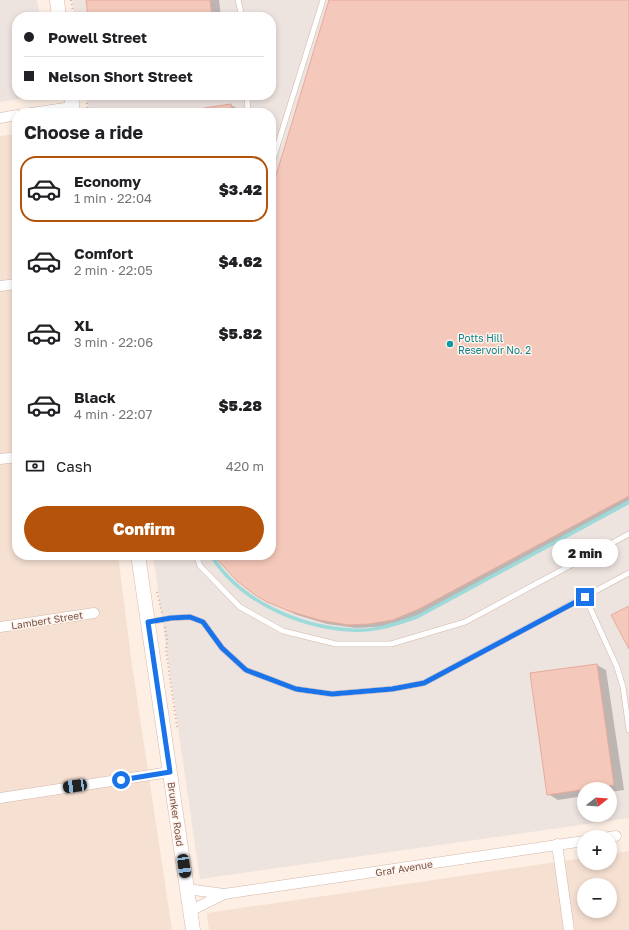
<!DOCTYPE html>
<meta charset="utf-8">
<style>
body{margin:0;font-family:"Golos Text",sans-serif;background:#f2f2f2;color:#202124;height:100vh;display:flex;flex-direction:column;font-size:15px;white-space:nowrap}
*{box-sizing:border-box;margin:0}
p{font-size:13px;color:#757577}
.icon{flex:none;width:22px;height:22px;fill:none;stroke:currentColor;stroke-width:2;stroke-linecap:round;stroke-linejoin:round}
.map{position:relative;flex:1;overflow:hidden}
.details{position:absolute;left:12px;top:108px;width:264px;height:452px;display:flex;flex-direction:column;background:#fff;border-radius:16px;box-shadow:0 2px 6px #0003}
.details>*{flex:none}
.banner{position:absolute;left:12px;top:12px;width:264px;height:88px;border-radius:16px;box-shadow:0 2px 6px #0003;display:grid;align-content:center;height:88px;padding:0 12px;background:#fff}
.needle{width:26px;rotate:73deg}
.controls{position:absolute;left:577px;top:782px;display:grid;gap:8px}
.controls a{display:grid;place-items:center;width:40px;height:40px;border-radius:50%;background:#fff;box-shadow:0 2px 6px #0003;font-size:20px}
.end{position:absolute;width:18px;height:18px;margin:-9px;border:5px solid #1a73e8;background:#fff;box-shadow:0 0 0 2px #fff}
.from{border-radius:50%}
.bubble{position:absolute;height:28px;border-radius:14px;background:#fff;box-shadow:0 2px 6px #0003;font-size:13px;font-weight:800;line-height:28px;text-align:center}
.car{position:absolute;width:12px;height:24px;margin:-12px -6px;border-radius:5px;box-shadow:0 0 3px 1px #0007;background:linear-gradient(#222 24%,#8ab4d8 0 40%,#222 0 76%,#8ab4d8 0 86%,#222 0)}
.banner b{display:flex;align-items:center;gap:14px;height:38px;font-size:15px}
.banner b+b{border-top:1px solid #e0e0e0}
.banner i{width:10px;height:10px;background:#202124}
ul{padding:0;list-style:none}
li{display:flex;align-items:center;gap:12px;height:66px;margin:0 8px 6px;padding:0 4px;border:2px solid transparent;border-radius:16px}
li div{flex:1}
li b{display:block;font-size:15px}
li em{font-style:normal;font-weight:800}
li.active{border-color:#b45309}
li>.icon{width:36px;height:36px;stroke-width:1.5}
h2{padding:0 12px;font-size:18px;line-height:48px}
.pay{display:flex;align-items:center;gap:10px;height:44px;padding:0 12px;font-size:15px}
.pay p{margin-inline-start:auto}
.action{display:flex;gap:8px;margin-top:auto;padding:8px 12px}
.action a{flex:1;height:46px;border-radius:24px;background:#b45309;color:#fff;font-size:16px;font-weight:800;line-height:46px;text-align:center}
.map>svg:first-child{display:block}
</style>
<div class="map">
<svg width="629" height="930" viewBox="0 0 629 930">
<rect width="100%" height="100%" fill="#fdefe4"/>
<g fill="#f6e0d2" fill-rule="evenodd">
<path d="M17 134V555H118L132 665 172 930H0V136Z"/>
<path d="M629 851V930H209L207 913 584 858V863H610V854ZM584 885H610V911H584Z"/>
</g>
<g fill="#ede3df" fill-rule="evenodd">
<path d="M0 0H37L40 17H17V95H47L0 102Z"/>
<path d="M72 0H629V818L200 879 153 555H271V113H89L86 95H271V17H75ZM584 789H610V815H584Z"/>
</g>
<g fill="#0003">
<path d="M87 0H219L221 17H89Z"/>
<path d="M330 0H629V504L427 613 401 624 391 626 356 628 327 624 297 615 263 599 216 555H271V196Z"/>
<path d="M231 105 238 109 239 113H198L197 110Z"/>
<path d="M597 665 606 670 624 790 610 792V789H584V796L558 800 548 794Z"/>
</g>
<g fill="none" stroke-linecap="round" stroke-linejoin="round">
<path stroke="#9ddbda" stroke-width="3.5" d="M211 555C239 601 299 627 351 630 374 632 396 624 417 617L629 502"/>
</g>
<g fill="#f4c8ba" stroke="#e8aa9a">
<path d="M86 0H210L212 17H88Z"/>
<path d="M329 0H629V496L419 609 393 620 369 624 348 625 319 620 289 611 267 602 255 595 237 581 213 555H271V192Z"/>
<path d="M231 104 232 113H204V108Z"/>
<path d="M629 606V649L611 615Z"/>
<path d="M597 664 614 785 547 795 530 673Z"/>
</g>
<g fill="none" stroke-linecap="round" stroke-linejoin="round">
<g stroke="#d2b7ac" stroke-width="6">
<g id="lane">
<path d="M238 0 242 17"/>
<path d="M247 95 248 113"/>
<path d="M271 166 323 0"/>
<path d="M196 555 200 566 240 607 283 631 336 644H391L465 622 629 534"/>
<path d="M585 597 617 667 623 687 629 730"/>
<path d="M150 622 171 618 190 617 203 622 222 648 246 670 296 689 332 694 392 689 424 683 629 573"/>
</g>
</g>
<g stroke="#d2b7ac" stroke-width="11">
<g id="street">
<path d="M31 113 72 107"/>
<path d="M0 118 17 115"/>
<path d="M0 286 17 284"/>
<path d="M0 459 17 457"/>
<path d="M0 627 94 613"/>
<path d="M0 798 170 772"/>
<path d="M609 837 616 836"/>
<path d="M557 844 569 930"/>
<path d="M187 889 224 894 584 841"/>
<path d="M190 911 224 894"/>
</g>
</g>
<g stroke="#d8b8ac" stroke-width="15">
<g id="secondary">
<path d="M57 0 59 17"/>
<path d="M71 95 73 113"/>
<path d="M138 555 193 930"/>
</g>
</g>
<g stroke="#daab9d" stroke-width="2" stroke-dasharray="1 3" stroke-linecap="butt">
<path d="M71 0 74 17"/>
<path d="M86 95 88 113"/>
<path d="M157 592 162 613"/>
<path d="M165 627 167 640 166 650 177 727"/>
</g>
<use href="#lane" stroke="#fff" stroke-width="5"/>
<use href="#street" stroke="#fff" stroke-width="10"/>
<use href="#secondary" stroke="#fff" stroke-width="14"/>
</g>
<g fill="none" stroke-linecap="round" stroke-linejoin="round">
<path stroke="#1a73e8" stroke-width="5" d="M121 780 170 772 148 622 171 618 190 617 203 622 222 648 246 670 296 689 332 694 392 689 424 683 585 597"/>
</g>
<circle fill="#0f9aa8" stroke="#fff4ec" stroke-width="1.5" cx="450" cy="344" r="4"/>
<g text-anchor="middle" stroke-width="3" stroke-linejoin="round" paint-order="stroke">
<g font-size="10" fill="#0d838f" stroke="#fff4ec" text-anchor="start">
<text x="458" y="342">Potts Hill<tspan x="458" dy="12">Reservoir No. 2</tspan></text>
</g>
<g font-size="10" fill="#785148" stroke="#fff4ec">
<text transform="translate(47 620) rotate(-9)" y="4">Lambert Street</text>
<text transform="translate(176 814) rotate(82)" y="4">Brunker Road</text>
<text transform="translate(404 868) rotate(-9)" y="4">Graf Avenue</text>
</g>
</g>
</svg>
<div class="controls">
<a><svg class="needle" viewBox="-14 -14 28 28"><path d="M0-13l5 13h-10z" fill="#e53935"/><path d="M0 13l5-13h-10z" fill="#757577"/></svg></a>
<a>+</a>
<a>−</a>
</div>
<i class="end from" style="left:121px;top:780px"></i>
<i class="end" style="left:585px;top:597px"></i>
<div class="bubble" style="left:552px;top:539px;width:66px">2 min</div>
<i class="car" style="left:75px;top:786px;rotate:262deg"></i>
<i class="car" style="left:184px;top:866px;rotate:172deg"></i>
<div class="banner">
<b><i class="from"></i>Powell Street</b>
<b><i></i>Nelson Short Street</b>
</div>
<section class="details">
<h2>Choose a ride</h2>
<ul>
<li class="active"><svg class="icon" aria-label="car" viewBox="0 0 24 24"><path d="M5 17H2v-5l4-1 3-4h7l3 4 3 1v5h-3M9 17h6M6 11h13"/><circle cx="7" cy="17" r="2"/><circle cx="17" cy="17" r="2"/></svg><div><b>Economy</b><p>1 min · 22:04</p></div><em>$3.42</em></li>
<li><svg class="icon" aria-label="car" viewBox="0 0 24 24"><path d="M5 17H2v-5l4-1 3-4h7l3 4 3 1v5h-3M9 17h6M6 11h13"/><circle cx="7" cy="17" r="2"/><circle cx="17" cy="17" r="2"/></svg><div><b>Comfort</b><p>2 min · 22:05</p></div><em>$4.62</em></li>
<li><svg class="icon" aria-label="car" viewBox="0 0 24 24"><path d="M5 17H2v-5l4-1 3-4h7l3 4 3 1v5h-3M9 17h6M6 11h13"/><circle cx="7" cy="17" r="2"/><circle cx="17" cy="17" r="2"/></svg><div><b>XL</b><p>3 min · 22:06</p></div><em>$5.82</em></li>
<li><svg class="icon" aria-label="car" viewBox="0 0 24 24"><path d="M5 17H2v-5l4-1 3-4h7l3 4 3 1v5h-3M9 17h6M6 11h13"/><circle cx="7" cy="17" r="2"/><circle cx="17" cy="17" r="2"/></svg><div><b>Black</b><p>4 min · 22:07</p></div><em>$5.28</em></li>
</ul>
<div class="pay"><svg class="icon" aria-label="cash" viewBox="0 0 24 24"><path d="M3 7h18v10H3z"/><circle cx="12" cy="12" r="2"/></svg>Cash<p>420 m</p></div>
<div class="action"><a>Confirm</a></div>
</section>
</div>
